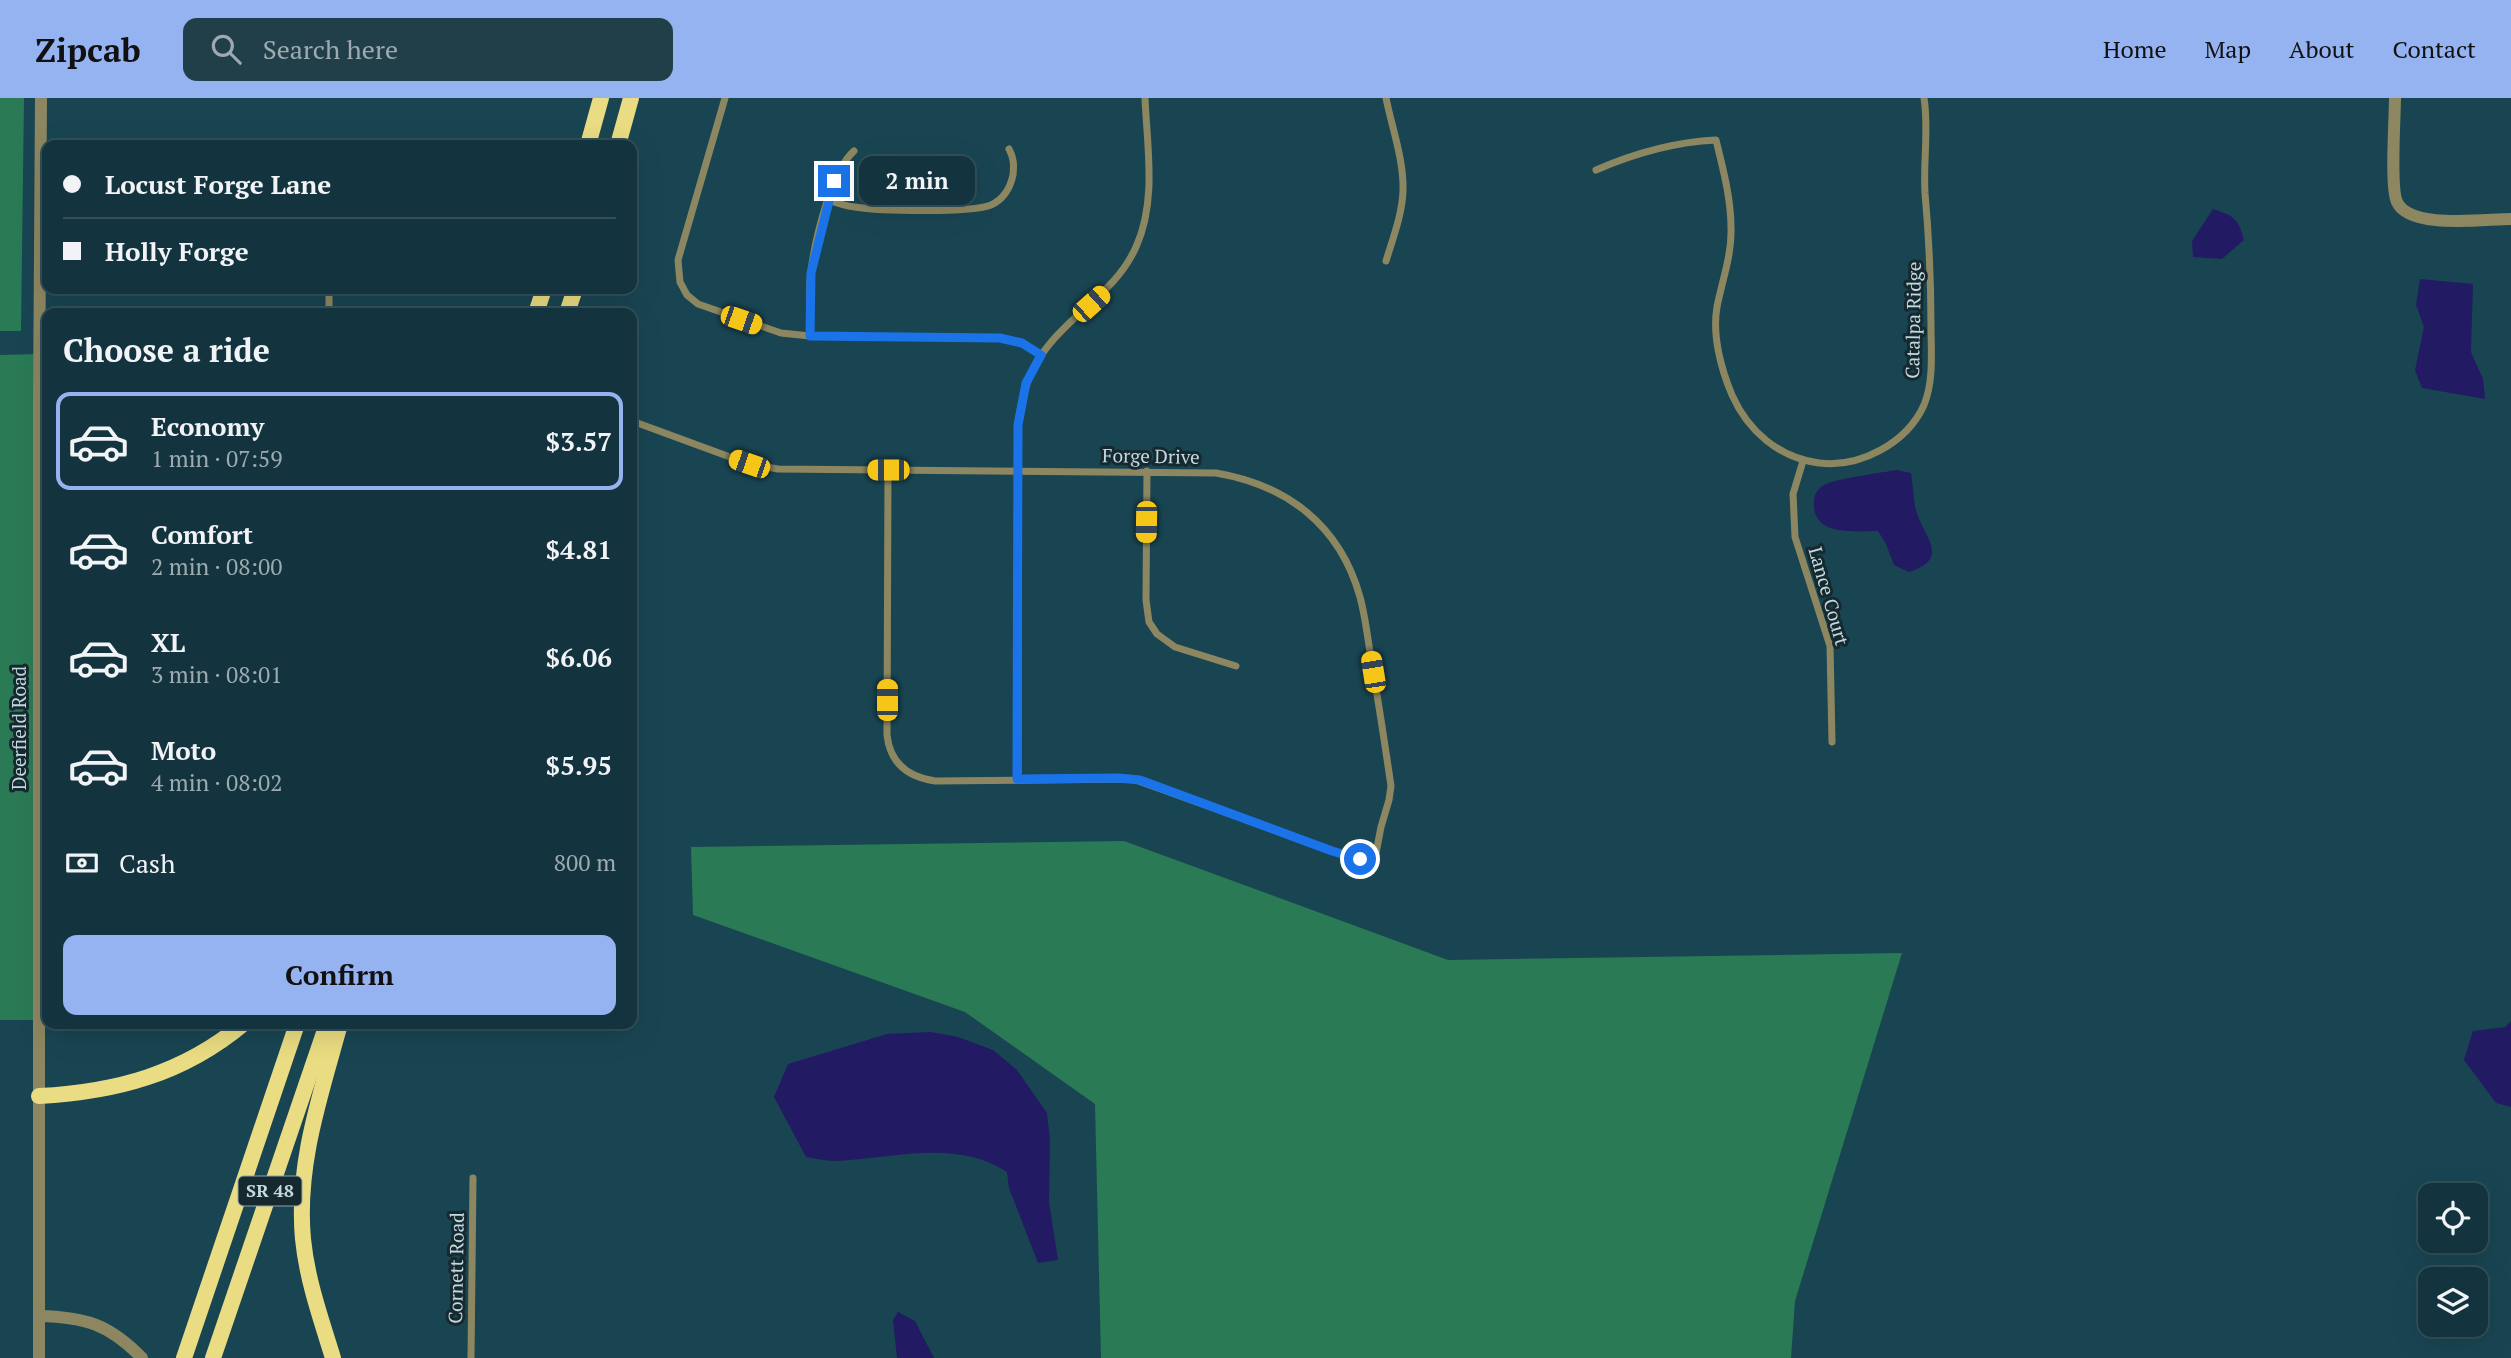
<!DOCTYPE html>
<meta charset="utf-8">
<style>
body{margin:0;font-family:"PT Serif",serif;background:#203f49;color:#f1f3f6;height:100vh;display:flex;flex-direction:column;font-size:26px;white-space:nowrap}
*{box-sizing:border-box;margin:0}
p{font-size:23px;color:#9daab0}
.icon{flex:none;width:38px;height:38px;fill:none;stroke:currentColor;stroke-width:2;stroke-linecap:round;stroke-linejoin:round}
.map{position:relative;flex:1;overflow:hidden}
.side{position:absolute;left:42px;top:210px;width:595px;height:721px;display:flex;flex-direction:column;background:#13343e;border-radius:14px;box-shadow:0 7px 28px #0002,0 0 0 2px #324f58}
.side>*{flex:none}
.hud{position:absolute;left:42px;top:42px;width:595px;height:154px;border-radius:14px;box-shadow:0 7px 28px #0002,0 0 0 2px #324f58;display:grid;align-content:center;height:154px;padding:0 21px;background:#13343e}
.buttons{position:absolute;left:2418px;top:1085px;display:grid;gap:14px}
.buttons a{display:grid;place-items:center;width:70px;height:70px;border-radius:14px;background:#13343e;box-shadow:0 7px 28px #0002,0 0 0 2px #324f58;font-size:35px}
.end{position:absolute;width:32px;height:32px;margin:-16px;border:9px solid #1a73e8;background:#fff;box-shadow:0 0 0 4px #fff}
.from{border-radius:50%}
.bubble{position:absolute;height:49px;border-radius:14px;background:#13343e;box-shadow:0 7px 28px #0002,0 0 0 2px #324f58;font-size:23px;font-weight:800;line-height:49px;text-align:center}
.car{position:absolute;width:21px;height:42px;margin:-21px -10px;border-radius:9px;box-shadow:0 0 5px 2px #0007;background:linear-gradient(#f5c518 24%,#345 0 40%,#f5c518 0 76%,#345 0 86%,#f5c518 0)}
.hud b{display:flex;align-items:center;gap:24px;height:66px;font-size:26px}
.hud b+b{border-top:2px solid #324f58}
.hud i{width:18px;height:18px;background:#f1f3f6}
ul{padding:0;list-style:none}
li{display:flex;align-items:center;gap:21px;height:98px;margin:0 14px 10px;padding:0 7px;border:4px solid transparent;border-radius:14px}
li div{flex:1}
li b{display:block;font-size:26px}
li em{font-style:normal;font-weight:800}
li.current{border-color:#95b2f1}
li>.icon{width:63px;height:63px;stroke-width:1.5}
h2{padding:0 21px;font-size:32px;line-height:84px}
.pay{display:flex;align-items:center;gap:18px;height:77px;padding:0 21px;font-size:26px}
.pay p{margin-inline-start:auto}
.action{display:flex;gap:14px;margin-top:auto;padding:14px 21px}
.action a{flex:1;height:80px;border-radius:14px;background:#95b2f1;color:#111;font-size:28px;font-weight:800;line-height:80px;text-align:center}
header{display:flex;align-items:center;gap:42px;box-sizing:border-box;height:98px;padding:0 35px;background:#95b2f1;color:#111}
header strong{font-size:33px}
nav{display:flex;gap:38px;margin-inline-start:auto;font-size:24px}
.search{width:490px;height:63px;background:#203f49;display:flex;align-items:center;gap:18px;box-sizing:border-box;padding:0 24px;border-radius:14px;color:#9daab0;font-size:26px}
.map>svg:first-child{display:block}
</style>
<header>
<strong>Zipcab</strong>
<div class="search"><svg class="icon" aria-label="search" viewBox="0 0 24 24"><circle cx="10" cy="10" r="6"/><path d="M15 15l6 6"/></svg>Search here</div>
<nav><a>Home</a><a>Map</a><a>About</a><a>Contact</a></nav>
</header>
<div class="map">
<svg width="2511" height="1260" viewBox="0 0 2511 1260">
<rect width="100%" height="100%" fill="#194552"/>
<g fill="#2a7a56">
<path d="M0 0H24L21 233H0Z"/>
<path d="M39 256V922H0V257Z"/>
<path d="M1124 743 1448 862 1902 855 1795 1203 1791 1260H1101L1095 1006 965 914 693 817 691 749Z"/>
</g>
<g fill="#221a62">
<path d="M2213 111C2234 118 2238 120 2244 142L2222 161 2193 159 2192 143Z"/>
<path d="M2420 181 2473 186 2471 254 2483 281 2485 301 2422 290 2415 272 2424 229 2416 207Z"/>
<path d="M1897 372 1911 375C1913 386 1913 398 1915 408 1920 436 1954 460 1909 474L1894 467 1886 446 1878 433C1854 433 1811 439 1814 403 1814 396 1819 389 1826 386 1841 380 1879 375 1897 372Z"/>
<path d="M2511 923V1009L2496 1005 2464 962 2473 933 2505 929Z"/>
<path d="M930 934 958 939 993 952 1017 972 1047 1015 1050 1042 1049 1104 1058 1162 1038 1165 1009 1090 1007 1074C956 1041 895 1060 838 1063 828 1063 816 1061 806 1059L774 999 788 966 887 936Z"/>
<path d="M898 1214 915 1223 934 1260H897L893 1222Z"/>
</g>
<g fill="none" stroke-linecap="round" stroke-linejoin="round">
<g stroke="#8d8761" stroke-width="7">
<path d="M725 0 678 162 680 184 687 197 698 206 781 235 810 238 1000 240 1022 245 1041 257"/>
<path d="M1596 72C1635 55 1674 44 1716 42 1723 71 1731 100 1731 130 1732 157 1722 183 1717 209 1712 237 1721 271 1732 297 1748 333 1779 360 1819 365 1860 370 1907 345 1924 307 1934 283 1931 253 1931 228 1931 184 1929 140 1925 95 1923 64 1929 31 1924 0"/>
<path d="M828 102C837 105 845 108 855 109 878 113 972 115 991 107 1004 101 1010 91 1013 77 1014 67 1014 60 1009 51"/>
<path d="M1386 163C1393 140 1402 117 1403 93 1404 62 1392 30 1386 0"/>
<path d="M329 191V215"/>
<path d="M810 238C810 217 808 194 811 173 815 142 831 73 854 53"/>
<path d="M632 323 749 366 778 371 1216 375C1287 387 1340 427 1360 499 1366 521 1368 544 1372 567 1379 607 1385 647 1391 688L1389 702 1381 729 1376 755 1360 761 1353 760 1133 681 935 683C908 679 890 665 887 637L888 372"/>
<path d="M1803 363 1793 396 1795 439 1830 548 1832 644"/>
<path d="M1147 373 1146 502 1149 524 1157 536 1175 549 1236 568"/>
<path d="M1018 681V327C1021 297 1029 271 1048 248 1076 212 1117 192 1136 149 1157 103 1147 48 1145 0"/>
<path d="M471 1260 473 1080"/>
</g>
<g stroke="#8d8761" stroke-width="12">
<path d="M2395 0C2395 19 2390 90 2397 104 2410 132 2484 121 2511 121"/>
<path d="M39 1218C85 1219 109 1226 142 1260"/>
<path d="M39 1260V307L41 0"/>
</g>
<g stroke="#eadc82" stroke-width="16">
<path d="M588 47 601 0"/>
<path d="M618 47 631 0"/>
<path d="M536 215 544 191"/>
<path d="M567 215 575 191"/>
<path d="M39 998C116 994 183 976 243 926"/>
<path d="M184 1260 297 926"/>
<path d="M213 1260 327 926"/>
<path d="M333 1260C321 1221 307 1182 303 1141 296 1066 321 996 340 926"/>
</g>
</g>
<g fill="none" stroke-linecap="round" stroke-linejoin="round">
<path stroke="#1a73e8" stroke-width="9" d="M834 83 811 175 810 238 1000 240 1022 245 1041 257 1026 285 1018 327 1017 681 1118 680 1140 682 1332 753 1360 761"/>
</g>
<g text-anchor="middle" stroke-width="6" stroke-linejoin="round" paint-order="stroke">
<rect fill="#16292f" stroke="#8fa4ac" stroke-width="2" x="238.5" y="1078.5" width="63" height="29" rx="5"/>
<g font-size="18" font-weight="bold" fill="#c3d9e1">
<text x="270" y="1099">SR 48</text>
</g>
<g font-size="19" fill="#c3d9e1" stroke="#16292f">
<text transform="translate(1913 222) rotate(-89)" y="7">Catalpa Ridge</text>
<text transform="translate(1151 358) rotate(1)" y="7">Forge Drive</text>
<text transform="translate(1829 498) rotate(74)" y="7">Lance Court</text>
<text transform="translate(19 630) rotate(-90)" y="7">Deerfield Road</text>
<text transform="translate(456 1170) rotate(-89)" y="7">Cornett Road</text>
</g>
</g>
</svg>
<div class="buttons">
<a><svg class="icon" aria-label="locate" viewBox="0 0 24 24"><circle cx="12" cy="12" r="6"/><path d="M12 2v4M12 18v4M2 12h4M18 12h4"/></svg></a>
<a><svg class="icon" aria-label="layers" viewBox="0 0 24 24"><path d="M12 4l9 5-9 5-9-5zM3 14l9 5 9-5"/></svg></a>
</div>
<i class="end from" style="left:1360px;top:761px"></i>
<i class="end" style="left:834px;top:83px"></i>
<div class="bubble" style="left:859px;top:58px;width:116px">2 min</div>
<i class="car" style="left:1091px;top:206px;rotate:48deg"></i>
<i class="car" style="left:741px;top:222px;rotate:109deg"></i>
<i class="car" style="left:749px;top:366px;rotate:289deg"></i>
<i class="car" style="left:888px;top:372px;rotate:270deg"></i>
<i class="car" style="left:1146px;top:424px;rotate:181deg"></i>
<i class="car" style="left:1373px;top:574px;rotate:351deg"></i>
<i class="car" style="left:887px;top:602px;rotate:0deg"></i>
<div class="hud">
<b><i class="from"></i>Locust Forge Lane</b>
<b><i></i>Holly Forge</b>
</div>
<section class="side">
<h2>Choose a ride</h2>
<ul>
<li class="current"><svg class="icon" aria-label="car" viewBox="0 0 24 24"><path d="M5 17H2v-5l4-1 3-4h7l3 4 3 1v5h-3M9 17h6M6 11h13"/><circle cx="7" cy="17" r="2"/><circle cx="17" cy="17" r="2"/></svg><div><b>Economy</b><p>1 min · 07:59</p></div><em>$3.57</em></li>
<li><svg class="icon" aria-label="car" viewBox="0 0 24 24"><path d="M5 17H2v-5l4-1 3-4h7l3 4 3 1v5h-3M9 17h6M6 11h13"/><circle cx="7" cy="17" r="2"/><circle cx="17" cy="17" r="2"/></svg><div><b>Comfort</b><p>2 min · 08:00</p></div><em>$4.81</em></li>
<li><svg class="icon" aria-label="car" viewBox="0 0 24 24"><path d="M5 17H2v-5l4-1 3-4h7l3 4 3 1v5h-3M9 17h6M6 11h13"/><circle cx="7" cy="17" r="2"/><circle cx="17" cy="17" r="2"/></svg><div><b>XL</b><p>3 min · 08:01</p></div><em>$6.06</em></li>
<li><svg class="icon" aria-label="car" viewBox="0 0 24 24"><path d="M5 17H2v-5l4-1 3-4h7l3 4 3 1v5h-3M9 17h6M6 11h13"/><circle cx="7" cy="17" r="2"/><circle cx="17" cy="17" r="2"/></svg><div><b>Moto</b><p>4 min · 08:02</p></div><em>$5.95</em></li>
</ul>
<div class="pay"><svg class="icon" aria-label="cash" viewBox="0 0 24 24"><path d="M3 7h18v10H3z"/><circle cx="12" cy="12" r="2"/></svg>Cash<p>800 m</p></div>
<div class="action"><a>Confirm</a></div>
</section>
</div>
